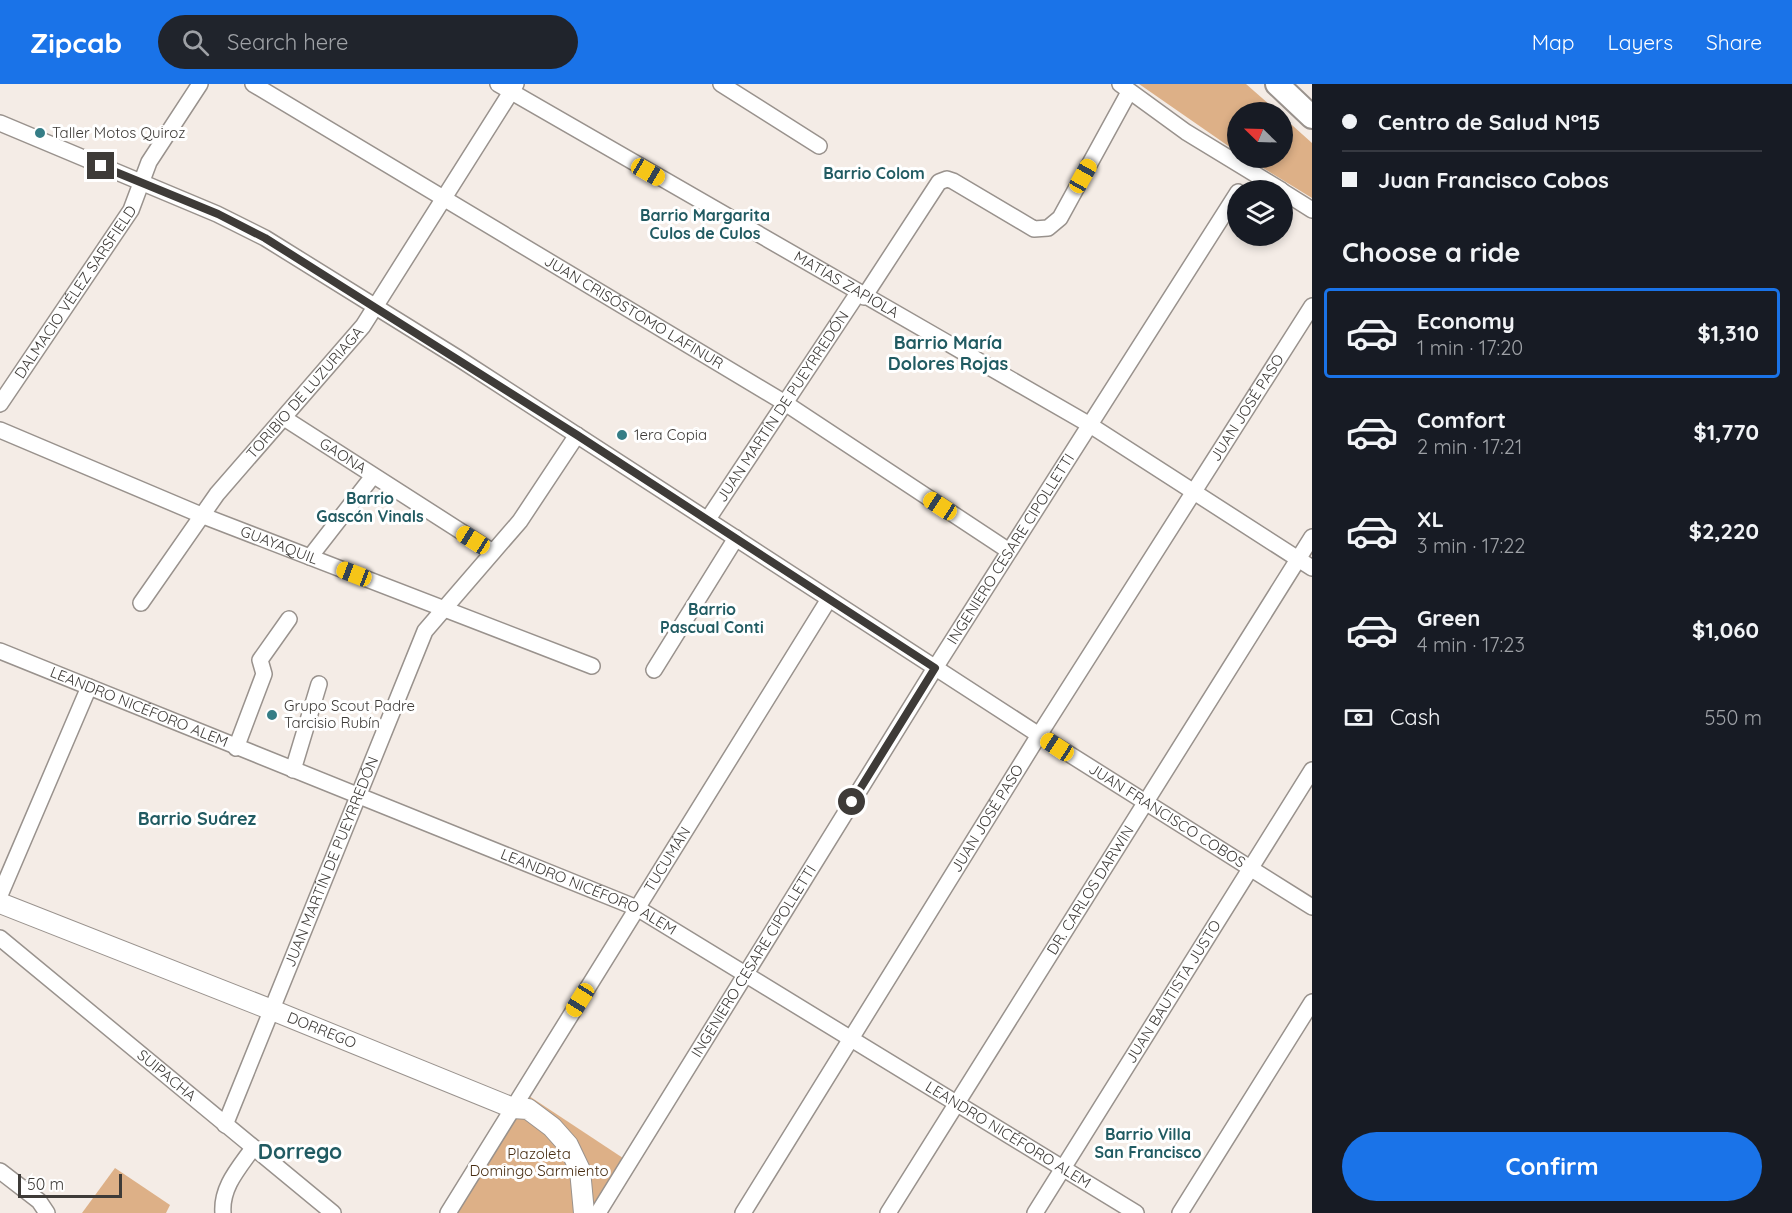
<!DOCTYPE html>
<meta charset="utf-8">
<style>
body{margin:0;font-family:Quicksand,sans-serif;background:#20242c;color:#f1f3f6;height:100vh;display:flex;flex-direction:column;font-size:22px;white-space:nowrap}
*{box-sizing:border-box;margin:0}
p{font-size:20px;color:#9ea1a6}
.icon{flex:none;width:33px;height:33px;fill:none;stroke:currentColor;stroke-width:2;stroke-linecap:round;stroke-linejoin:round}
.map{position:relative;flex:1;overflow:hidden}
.drawer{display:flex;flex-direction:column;background:#171b24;width:480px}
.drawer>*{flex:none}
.top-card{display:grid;align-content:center;height:132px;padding:0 30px;background:#171b24}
.needle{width:39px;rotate:293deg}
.buttons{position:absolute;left:1227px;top:18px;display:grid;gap:12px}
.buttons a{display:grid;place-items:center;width:66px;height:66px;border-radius:50%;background:#171b24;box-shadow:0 3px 9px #0003;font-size:30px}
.scale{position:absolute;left:18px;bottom:15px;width:104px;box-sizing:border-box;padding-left:6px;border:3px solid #3e3b38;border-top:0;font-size:16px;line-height:21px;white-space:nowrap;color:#3e3b38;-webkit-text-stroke:4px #fff;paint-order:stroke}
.end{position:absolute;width:27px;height:27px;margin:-14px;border:8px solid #3e3b38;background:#fff;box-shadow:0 0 0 3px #fff}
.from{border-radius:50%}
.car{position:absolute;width:18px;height:36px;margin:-18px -9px;border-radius:8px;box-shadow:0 0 4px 2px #0007;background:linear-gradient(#f5c518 24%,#345 0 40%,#f5c518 0 76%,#345 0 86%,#f5c518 0)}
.top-card b{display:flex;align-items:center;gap:21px;height:57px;font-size:22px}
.top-card b+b{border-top:2px solid #363941}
.top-card i{width:15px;height:15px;background:#f1f3f6}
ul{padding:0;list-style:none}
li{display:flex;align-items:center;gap:18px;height:90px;margin:0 12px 9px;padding:0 18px;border:3px solid transparent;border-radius:6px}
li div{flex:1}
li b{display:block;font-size:22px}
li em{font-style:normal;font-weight:700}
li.active{border-color:#1a73e8}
li>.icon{width:54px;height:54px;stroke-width:1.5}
h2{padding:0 30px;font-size:27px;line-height:72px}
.pay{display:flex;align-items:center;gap:15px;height:66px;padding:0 30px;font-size:22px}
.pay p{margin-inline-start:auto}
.action{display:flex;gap:12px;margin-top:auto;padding:12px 30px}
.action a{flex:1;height:69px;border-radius:36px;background:#1a73e8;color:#fff;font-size:24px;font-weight:700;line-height:69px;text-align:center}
header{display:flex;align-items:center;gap:36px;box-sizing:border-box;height:84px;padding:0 30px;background:#1a73e8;color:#fff}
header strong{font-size:28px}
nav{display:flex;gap:33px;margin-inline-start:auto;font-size:21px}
.search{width:420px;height:54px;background:#20242c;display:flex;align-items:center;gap:15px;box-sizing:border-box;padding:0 21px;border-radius:33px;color:#9ea1a6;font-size:22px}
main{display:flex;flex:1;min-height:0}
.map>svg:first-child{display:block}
</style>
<header>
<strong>Zipcab</strong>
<div class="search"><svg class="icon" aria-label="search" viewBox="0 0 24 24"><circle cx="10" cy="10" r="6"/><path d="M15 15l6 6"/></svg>Search here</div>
<nav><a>Map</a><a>Layers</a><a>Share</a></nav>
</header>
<main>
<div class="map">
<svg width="1312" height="1129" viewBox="0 0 1312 1129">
<rect width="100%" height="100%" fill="#f4ece6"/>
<g fill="#ddb087">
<path d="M1139 0H1246L1278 28H1238L1237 68Z"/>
<path d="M1283 33 1312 59V114L1247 74H1282Z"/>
<path d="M523 1008 629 1078 598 1129H448Z"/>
<path d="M115 1084 170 1121 166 1129H82Z"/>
</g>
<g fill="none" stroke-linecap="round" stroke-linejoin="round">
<g stroke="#99928d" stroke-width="18">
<g id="minor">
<path id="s1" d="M253 0 785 319 1009 467"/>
<path id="s2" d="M498 0 1090 341 1312 484"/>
<path d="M721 0 819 62"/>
<path d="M1120 0 1186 48 1281 106"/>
<path id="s3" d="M0 39 217 130 265 154 458 274 1039 651 1312 823"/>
<path d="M1282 107 1312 126"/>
<path d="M864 213 939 98 947 95 953 97 1034 145 1048 144 1060 134 1129 8"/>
<path id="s4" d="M0 320 131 126 149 78 200 0"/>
<path id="s5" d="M284 334 493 468"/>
<path id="s6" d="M0 346 201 431 592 582"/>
<path id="s7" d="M708 435 858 209"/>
<path d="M310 473 373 392"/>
<path id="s8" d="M141 519 217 410 363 242 516 0"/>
<path id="s9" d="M0 567 637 824 1136 1129"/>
<path d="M654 586 736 454"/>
<path d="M236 664 264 590 260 576 289 535"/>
<path d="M293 686 319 600"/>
<path d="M0 811 89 603"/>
<path id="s10" d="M0 854 333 1129"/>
<path id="s11" d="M225 1041 425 547 520 437 577 351"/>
<path d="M0 1087 39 1117 47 1129"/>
<path d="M223 1129C221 1103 239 1084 253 1064"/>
<path id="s12" d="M448 1129 829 515"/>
<path id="s13" d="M598 1129 935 584 1238 108"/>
<path id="s14" d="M743 1129 1039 651 1312 222"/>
<path id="s15" d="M888 1129 1312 453"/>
<path id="s16" d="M1035 1129 1312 686"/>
<path d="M1180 1129 1312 918"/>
</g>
</g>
<g stroke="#99928d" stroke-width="22">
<g id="major">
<path id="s17" d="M0 819 272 926 513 1024 528 1025 552 1043 568 1061 580 1086 584 1129"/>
</g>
</g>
<g stroke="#99928d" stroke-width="26">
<path id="highway" d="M1277 0 1312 33"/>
</g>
<use href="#minor" stroke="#fff" stroke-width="15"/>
<use href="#major" stroke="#fff" stroke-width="20"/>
<use href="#highway" stroke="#fff" stroke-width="22"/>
</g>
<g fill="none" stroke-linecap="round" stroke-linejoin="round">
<path stroke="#3e3b38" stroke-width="8" d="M101 82 218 130 265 154 577 351 935 584 852 718"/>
</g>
<g fill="#357d86" stroke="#fff" stroke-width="2">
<circle cx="40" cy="49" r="6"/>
<circle cx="622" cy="351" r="6"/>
<circle cx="272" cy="631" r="6"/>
</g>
<g text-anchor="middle" stroke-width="6" stroke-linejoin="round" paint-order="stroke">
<g font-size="15" fill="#3e3b38" stroke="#fff" text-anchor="start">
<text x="52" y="54">Taller Motos Quiroz</text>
<text x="634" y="356">1era Copia</text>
<text x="284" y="627">Grupo Scout Padre<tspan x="284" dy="17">Tarcisio Rubín</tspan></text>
</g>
<g font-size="15" fill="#3e3b38" stroke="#fff">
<text dy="5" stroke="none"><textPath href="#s2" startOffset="402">MATÍAS ZAPIOLA</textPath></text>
<text dy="5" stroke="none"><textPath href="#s4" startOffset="135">DALMACIO VÉLEZ SARSFIELD</textPath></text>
<text dy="5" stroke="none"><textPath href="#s1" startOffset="444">JUAN CRISÓSTOMO LAFINUR</textPath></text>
<text dy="5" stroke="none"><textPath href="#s8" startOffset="267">TORIBIO DE LUZURIAGA</textPath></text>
<text dy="5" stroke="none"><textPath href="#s7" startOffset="135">JUAN MARTÍN DE PUEYRREDÓN</textPath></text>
<text dy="5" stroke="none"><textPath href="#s14" startOffset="950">JUAN JOSÉ PASO</textPath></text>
<text dy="5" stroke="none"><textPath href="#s5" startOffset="70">GAONA</textPath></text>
<text dy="5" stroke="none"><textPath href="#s6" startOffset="302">GUAYAQUIL</textPath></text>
<text dy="5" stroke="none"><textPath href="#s13" startOffset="782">INGENIERO CESARE CIPOLLETTI</textPath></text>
<text dy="5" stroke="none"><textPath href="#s9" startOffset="150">LEANDRO NICÉFORO ALEM</textPath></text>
<text dy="5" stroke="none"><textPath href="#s3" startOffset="1360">JUAN FRANCISCO COBOS</textPath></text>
<text dy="5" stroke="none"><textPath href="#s14" startOffset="464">JUAN JOSÉ PASO</textPath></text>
<text dy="5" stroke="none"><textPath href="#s12" startOffset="416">TUCUMÁN</textPath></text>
<text dy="5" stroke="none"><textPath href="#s11" startOffset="284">JUAN MARTÍN DE PUEYRREDÓN</textPath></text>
<text dy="5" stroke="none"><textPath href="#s15" startOffset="381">DR. CARLOS DARWIN</textPath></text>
<text dy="5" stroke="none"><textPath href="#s9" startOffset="636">LEANDRO NICÉFORO ALEM</textPath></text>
<text dy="5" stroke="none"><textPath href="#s13" startOffset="296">INGENIERO CESARE CIPOLLETTI</textPath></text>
<text dy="5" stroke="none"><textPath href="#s16" startOffset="261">JUAN BAUTISTA JUSTO</textPath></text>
<text dy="5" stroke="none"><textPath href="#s17" startOffset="346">DORREGO</textPath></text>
<text dy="5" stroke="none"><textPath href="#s10" startOffset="216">SUIPACHA</textPath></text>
<text dy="5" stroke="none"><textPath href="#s9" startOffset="1122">LEANDRO NICÉFORO ALEM</textPath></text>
</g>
<g font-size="15" fill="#462c11" stroke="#fff">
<text x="539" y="1075">Plazoleta<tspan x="539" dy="17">Domingo Sarmiento</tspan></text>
</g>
<g font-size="16" font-weight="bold" fill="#215b62" stroke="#fff">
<text x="874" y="95">Barrio Colom</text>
<text x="705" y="137">Barrio Margarita<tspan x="705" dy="18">Culos de Culos</tspan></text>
<text x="370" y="420">Barrio<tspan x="370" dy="18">Gascón Vinals</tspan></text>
<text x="712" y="531">Barrio<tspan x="712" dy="18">Pascual Conti</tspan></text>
<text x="1148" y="1056">Barrio Villa<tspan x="1148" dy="18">San Francisco</tspan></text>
</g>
<g font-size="18" font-weight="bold" fill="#215b62" stroke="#fff">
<text x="948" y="265">Barrio María<tspan x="948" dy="21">Dolores Rojas</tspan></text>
<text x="197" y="741">Barrio Suárez</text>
</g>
<g font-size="21" font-weight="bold" fill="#215b62" stroke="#fff">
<text x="300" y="1075">Dorrego</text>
</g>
</g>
</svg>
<div class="buttons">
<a><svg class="needle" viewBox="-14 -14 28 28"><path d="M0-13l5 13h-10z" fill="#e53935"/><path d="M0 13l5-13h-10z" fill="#9ea1a6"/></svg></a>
<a><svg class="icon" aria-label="layers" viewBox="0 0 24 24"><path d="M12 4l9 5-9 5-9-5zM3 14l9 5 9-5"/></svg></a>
</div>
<div class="scale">50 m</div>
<i class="end from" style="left:852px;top:718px"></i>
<i class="end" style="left:101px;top:82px"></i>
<i class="car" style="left:648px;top:88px;rotate:120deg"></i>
<i class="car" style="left:1083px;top:92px;rotate:29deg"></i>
<i class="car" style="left:940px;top:422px;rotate:303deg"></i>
<i class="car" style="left:473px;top:456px;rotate:302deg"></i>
<i class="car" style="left:354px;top:490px;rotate:291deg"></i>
<i class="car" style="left:1057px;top:663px;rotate:303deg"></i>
<i class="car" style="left:580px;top:916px;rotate:212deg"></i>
</div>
<section class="drawer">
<div class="top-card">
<b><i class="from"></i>Centro de Salud N°15</b>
<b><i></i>Juan Francisco Cobos</b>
</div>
<h2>Choose a ride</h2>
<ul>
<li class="active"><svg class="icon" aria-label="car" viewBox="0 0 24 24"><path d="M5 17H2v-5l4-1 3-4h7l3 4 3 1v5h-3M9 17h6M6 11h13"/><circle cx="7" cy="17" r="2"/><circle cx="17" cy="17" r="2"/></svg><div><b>Economy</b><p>1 min · 17:20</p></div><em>$1,310</em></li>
<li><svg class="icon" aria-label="car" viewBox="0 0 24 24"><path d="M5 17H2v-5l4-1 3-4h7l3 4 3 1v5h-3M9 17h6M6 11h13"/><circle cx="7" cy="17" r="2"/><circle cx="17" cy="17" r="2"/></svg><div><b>Comfort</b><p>2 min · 17:21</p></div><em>$1,770</em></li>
<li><svg class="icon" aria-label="car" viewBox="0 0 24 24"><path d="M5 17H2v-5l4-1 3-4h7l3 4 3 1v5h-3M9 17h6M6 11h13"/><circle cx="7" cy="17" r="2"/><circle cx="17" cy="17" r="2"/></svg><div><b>XL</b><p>3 min · 17:22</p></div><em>$2,220</em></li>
<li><svg class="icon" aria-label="car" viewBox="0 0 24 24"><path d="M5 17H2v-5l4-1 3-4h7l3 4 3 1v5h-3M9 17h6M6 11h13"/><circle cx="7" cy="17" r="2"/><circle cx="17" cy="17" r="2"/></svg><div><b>Green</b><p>4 min · 17:23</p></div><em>$1,060</em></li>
</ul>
<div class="pay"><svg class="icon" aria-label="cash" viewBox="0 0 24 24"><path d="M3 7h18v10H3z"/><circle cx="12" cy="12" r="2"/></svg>Cash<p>550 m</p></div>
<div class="action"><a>Confirm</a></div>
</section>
</main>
